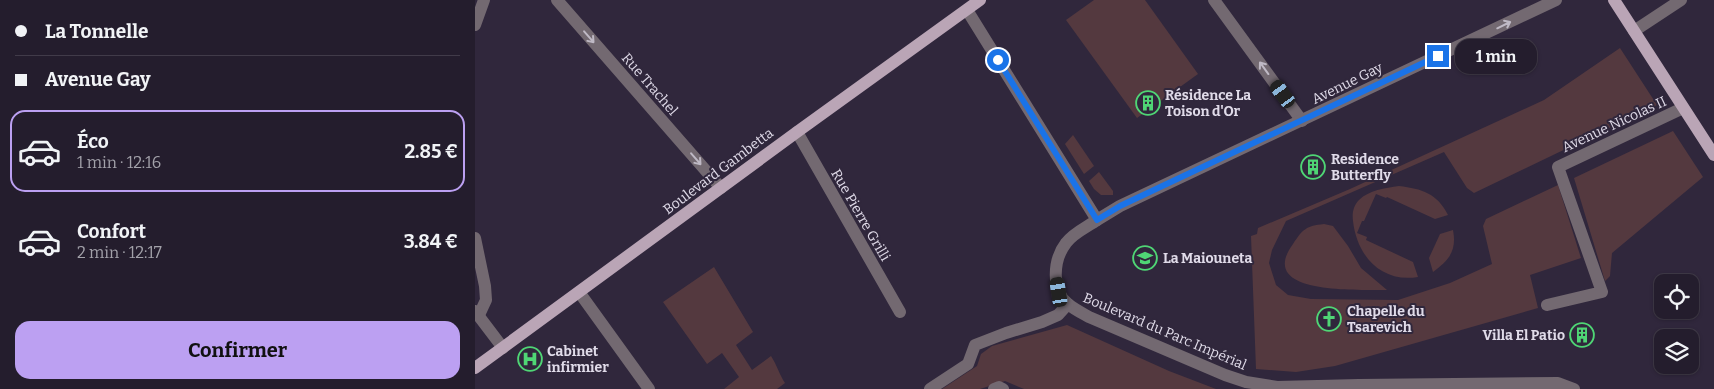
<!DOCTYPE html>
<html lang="fr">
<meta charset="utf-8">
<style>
body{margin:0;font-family:Bitter,serif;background:#302a39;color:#f1f3f6;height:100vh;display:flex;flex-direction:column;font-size:19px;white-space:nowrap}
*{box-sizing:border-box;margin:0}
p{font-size:16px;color:#a3a2aa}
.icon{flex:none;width:28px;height:28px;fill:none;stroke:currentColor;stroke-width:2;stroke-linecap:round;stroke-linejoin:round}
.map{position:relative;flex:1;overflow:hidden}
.sheet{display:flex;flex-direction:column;background:#241d2d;width:475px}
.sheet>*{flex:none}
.top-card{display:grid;align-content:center;height:110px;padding:0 15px;background:#241d2d}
.buttons{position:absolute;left:1179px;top:274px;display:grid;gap:10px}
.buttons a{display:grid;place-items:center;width:45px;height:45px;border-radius:10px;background:#241d2d;box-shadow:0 1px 4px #0004,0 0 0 1px #413b49;font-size:25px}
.end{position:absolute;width:22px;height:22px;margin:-11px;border:6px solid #1a73e8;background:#fff;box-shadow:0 0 0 2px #fff}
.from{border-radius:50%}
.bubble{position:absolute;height:35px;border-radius:15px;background:#241d2d;box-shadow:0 1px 4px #0004,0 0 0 1px #413b49;font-size:16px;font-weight:700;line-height:35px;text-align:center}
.car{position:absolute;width:15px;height:30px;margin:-15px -8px;border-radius:6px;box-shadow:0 0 4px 1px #0007;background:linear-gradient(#222 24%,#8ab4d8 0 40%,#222 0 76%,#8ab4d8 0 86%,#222 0)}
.top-card b{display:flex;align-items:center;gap:18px;height:48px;font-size:19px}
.top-card b+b{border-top:1px solid #413b49}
.top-card i{width:12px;height:12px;background:#f1f3f6}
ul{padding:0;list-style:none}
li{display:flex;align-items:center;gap:15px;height:82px;margin:0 10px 8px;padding:0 5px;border:2px solid transparent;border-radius:15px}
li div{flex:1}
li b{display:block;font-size:19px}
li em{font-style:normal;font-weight:700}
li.active{border-color:#bca0f2}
li>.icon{width:45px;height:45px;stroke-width:1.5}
.cta{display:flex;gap:10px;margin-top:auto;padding:10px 15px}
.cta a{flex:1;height:58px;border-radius:15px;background:#bca0f2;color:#111;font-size:20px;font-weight:700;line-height:58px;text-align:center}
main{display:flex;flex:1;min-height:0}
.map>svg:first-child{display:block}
</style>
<main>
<section class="sheet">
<div class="top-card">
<b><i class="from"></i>La Tonnelle</b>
<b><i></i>Avenue Gay</b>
</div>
<ul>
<li class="active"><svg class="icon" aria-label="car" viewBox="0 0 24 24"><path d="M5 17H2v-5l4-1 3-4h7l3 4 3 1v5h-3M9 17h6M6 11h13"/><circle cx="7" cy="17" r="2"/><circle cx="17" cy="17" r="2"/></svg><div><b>Éco</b><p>1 min · 12:16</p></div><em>2.85 €</em></li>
<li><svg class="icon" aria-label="car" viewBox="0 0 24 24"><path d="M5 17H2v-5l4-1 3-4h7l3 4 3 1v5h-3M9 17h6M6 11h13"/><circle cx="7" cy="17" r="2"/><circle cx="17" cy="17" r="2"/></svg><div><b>Confort</b><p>2 min · 12:17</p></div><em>3.84 €</em></li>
</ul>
<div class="cta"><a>Confirmer</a></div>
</section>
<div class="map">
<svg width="1239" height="389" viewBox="0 0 1239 389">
<rect width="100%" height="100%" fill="#30273c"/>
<g fill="#54393f">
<path d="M619 0H670L723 74 662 118 591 20Z"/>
<path d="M1145 48 1182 105 999 193 992 188 969 152 811 221 797 250 794 263 801 285 813 295 836 299 923 300 975 283 1017 264 1008 226 1011 219 1083 185 1106 258 1055 275 1063 308 860 366 821 372 781 369 776 236 782 234 783 228 875 189 1069 100Z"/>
<path d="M1198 131 1228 177 1137 253 1135 276 1130 281 1099 178Z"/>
<path d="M598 135 619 166 609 174 590 144Z"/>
<path d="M624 172 638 191V195H626L619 189 614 181Z"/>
<path d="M924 186C947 189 962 193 973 215L960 219 912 197 911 198 901 194 889 221H887L882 233 892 237 891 240 938 262 943 277C906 283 882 256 878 221 877 214 878 206 884 200 894 190 910 188 924 186Z"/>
<path d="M849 224 858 226 873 246 886 268 912 290C885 289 780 296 818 244 828 229 831 226 849 224Z"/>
<path d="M978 230C982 251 974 260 958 272L954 258 965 234Z"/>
<path d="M239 267 278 332 261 345 277 370 296 356C302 365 304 374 310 383L302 389H249L264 377 247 353 232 364 188 302Z"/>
<path d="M592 325 694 371 741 389H549L530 381 505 389H467L502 366 506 354 517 346Z"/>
</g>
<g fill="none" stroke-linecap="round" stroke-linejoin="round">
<g stroke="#736971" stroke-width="12">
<path d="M82 0 246 188"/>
<path d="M739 0 827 121"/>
<path d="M492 10 622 220C612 227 598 233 591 243 578 260 576 290 593 304 599 309 607 313 614 317L750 375 771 382 802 387 884 385 1083 383 1099 389"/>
<path d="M0 25 9 0"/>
<path d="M1159 31 1206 0"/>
<path d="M322 132 425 312"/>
<path d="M622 220 645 206 1081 0"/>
<path d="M0 238 10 286 11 300 4 315"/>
<path d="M104 292 174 389"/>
<path d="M1072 305 1127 292 1083 167 1208 108"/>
<path d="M0 311 28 348"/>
<path d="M455 389 493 364 500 345 531 333 567 322 583 315 593 304"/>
<path d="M519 389 524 387 528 389"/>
</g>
<g stroke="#baa5b6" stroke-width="12">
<path d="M1139 0 1239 155"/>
<path d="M0 368 322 132 505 0"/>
</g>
</g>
<defs><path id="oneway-shaft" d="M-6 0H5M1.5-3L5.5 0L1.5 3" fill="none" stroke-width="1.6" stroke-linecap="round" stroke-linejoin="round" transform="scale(1.25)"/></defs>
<g stroke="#bfb9c5">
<use href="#oneway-shaft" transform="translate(1029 25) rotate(-26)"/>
<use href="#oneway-shaft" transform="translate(114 37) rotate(49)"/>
<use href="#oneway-shaft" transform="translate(789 68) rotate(-126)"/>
<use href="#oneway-shaft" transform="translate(221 159) rotate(49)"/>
</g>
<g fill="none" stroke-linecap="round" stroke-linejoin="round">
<path stroke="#1a73e8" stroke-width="6" d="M523 60 622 220 645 206 963 56"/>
</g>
<defs>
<g id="building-ring" transform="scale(1.25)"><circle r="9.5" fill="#30273c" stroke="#4fd675" stroke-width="1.5"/><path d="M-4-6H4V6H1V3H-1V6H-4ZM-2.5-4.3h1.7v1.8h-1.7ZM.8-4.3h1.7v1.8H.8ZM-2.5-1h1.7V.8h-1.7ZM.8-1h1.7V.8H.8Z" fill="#4fd675"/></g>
<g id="school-ring" transform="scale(1.25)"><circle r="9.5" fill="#30273c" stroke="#4fd675" stroke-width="1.5"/><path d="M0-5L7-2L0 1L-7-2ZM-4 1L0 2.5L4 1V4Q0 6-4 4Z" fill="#4fd675"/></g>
<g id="church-ring" transform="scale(1.25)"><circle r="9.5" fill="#30273c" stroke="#4fd675" stroke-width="1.5"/><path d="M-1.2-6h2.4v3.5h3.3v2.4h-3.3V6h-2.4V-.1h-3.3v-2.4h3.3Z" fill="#4fd675"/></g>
<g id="hospital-ring" transform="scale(1.25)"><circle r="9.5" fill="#30273c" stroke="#4fd675" stroke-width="1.5"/><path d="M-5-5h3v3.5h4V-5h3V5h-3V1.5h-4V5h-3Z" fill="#4fd675"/></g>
</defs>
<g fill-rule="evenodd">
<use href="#building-ring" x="673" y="103"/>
<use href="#building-ring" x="838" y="167"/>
<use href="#school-ring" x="670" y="258"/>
<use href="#church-ring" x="854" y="319"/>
<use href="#building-ring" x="1107" y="335"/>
<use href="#hospital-ring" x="55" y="359"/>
</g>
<g text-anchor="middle" stroke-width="4" stroke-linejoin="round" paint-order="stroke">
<g font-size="14" fill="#e0dbe9" stroke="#30273c">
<text transform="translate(872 83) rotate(-26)" y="5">Avenue Gay</text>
<text transform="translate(175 84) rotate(49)" y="5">Rue Trachel</text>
<text transform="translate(1139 124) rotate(-25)" y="5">Avenue Nicolas II</text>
<text transform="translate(243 171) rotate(-37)" y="5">Boulevard Gambetta</text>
<text transform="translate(386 215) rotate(60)" y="5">Rue Pierre Grilli</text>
<text transform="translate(690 331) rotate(23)" y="5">Boulevard du Parc Impérial</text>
</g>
<g font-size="14" font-weight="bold" fill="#e0dbe9" stroke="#30273c" text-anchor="start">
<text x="690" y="100">Résidence La<tspan x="690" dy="16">Toison d'Or</tspan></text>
<text x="856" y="164">Residence<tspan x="856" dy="16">Butterfly</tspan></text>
<text x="688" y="263">La Maiouneta</text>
<text x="872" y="316">Chapelle du<tspan x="872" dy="16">Tsarevich</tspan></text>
<text x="1090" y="340" text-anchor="end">Villa El Patio</text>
<text x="72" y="356">Cabinet<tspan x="72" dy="16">infirmier</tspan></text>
</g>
</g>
</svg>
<div class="buttons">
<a><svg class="icon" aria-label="locate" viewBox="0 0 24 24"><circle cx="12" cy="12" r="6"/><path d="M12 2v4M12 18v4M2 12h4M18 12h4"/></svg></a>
<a><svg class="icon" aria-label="layers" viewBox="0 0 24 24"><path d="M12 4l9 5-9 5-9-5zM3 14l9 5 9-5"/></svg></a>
</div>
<i class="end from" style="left:523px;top:60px"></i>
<i class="end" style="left:963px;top:56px"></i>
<div class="bubble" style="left:980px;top:39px;width:82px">1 min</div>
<i class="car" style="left:808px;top:94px;rotate:324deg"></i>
<i class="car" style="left:584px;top:292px;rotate:351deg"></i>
</div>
</main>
